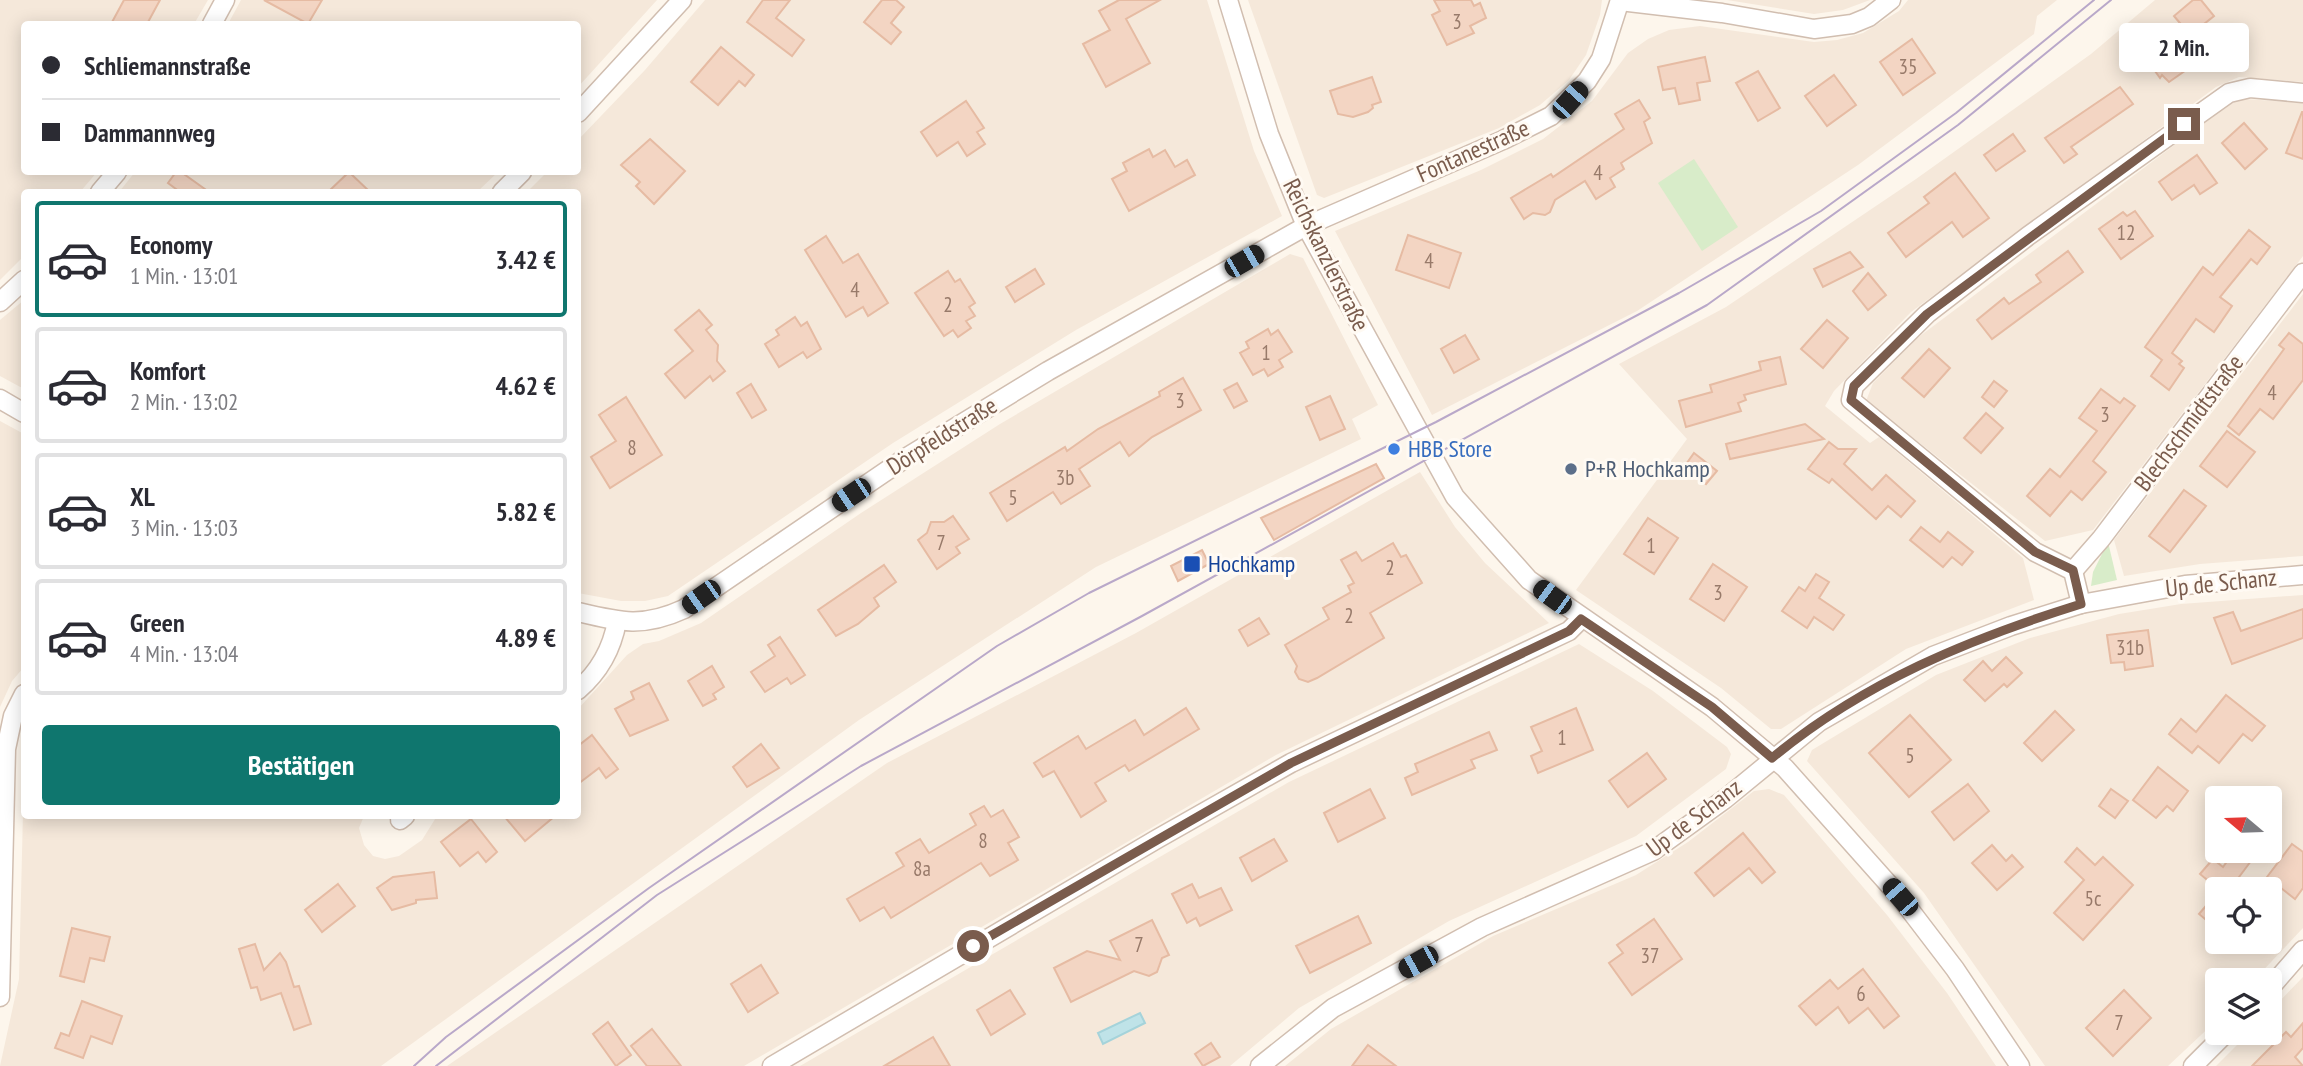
<!DOCTYPE html>
<html lang="de">
<meta charset="utf-8">
<style>
body{margin:0;font-family:"PT Sans Narrow",sans-serif;background:#f2f2f3;color:#2b2b33;height:100vh;display:flex;flex-direction:column;font-size:26px;white-space:nowrap}
*{box-sizing:border-box;margin:0}
p{font-size:23px;color:#7c7c81}
.icon{flex:none;width:38px;height:38px;fill:none;stroke:currentColor;stroke-width:2;stroke-linecap:round;stroke-linejoin:round}
.map{position:relative;flex:1;overflow:hidden}
.panel{position:absolute;left:21px;top:189px;width:560px;height:630px;display:flex;flex-direction:column;background:#fff;border-radius:7px;box-shadow:0 4px 18px #0003}
.panel>*{flex:none}
.top-card{position:absolute;left:21px;top:21px;width:560px;height:154px;border-radius:7px;box-shadow:0 4px 18px #0003;display:grid;align-content:center;height:154px;padding:0 21px;background:#fff}
.needle{width:46px;rotate:289deg}
.fabs{position:absolute;left:2205px;top:786px;display:grid;gap:14px}
.fabs a{display:grid;place-items:center;width:77px;height:77px;border-radius:7px;background:#fff;box-shadow:0 4px 18px #0003;font-size:35px}
.end{position:absolute;width:32px;height:32px;margin:-16px;border:9px solid #7a5c4d;background:#fff;box-shadow:0 0 0 4px #fff}
.from{border-radius:50%}
.bubble{position:absolute;height:49px;border-radius:7px;background:#fff;box-shadow:0 4px 18px #0003;font-size:23px;font-weight:700;line-height:49px;text-align:center}
.car{position:absolute;width:21px;height:42px;margin:-21px -10px;border-radius:9px;box-shadow:0 0 5px 2px #0007;background:linear-gradient(#222 24%,#8ab4d8 0 40%,#222 0 76%,#8ab4d8 0 86%,#222 0)}
.top-card b{display:flex;align-items:center;gap:24px;height:66px;font-size:26px}
.top-card b+b{border-top:2px solid #e1e1e2}
.top-card i{width:18px;height:18px;background:#2b2b33}
ul{padding:12px 0 0;list-style:none}
li{display:flex;align-items:center;gap:21px;height:116px;margin:0 14px 10px;padding:0 7px;border:4px solid #e1e1e2;border-radius:7px}
li div{flex:1}
li b{display:block;font-size:26px}
li em{font-style:normal;font-weight:700}
li.on{border-color:#0f766e}
li>.icon{width:63px;height:63px;stroke-width:1.5}
.button{display:flex;gap:14px;margin-top:auto;padding:14px 21px}
.button a{flex:1;height:80px;border-radius:7px;background:#0f766e;color:#fff;font-size:28px;font-weight:700;line-height:80px;text-align:center}
.map>svg:first-child{display:block}
</style>
<div class="map">
<svg width="2303" height="1066" viewBox="0 0 2303 1066">
<rect width="100%" height="100%" fill="#fdf6ec"/>
<g fill="#f5e8da" fill-rule="evenodd">
<path d="M0 0H208L194 24H24V172H97L80 192H24V256L0 280Z"/>
<path d="M241 0H657L578 87V24H228Z"/>
<path d="M705 0H1207L1254 151 1282 216 1076 330 893 443 668 596 645 601H621L578 593V192H527L547 172H578V140L645 70Z"/>
<path d="M1248 0H1602L1600 15 1586 55 1569 80 1540 105 1499 128 1324 198 1317 195Z"/>
<path d="M1727 0H1870L1843 10 1814 14Z"/>
<path d="M1908 0H2057L2037 16 2034 34 1858 165 1637 311 1432 415 1335 231 1481 170 1543 139 1592 101 1628 53 1648 39 1669 30 1700 26 1814 42 1837 40 1863 33 1899 11Z"/>
<path d="M2155 0H2303V82L2239 77 2216 87 1911 312 1834 391 1825 406 1870 443 1879 437 2023 558 2034 600 1906 649 1781 729H1771L1721 688 1576 590 1687 439 1619 364 1726 307 1916 179 2091 54Z"/>
<path d="M2246 99 2303 103V256L2093 530 2045 541 1866 401 1873 383 1916 339 2193 131 2237 100Z"/>
<path d="M135 172H498L477 192H119Z"/>
<path d="M1290 254 1303 258 1378 405 1352 419 1361 439 1096 567 859 720 381 1066H0L19 979 24 770V816H364L359 828 364 845 373 856 385 859 399 856 422 840 437 816H578V709L627 655 643 644 659 641 701 623 861 513 1000 424Z"/>
<path d="M2303 294V556L2200 564 2124 576 2114 540Z"/>
<path d="M24 300V389L0 376V320Z"/>
<path d="M0 421 24 434V667L12 681 0 707Z"/>
<path d="M1420 472 1455 527 1485 563 1549 623 1276 755 744 1066H447L887 763 1136 633Z"/>
<path d="M2303 595V928L2254 980H2217V1020L2168 1066H2045L1924 893 1807 761 1812 750 1936 675 2030 638 2119 614 2181 604ZM2217 798H2270V850H2217ZM2217 889H2270V942H2217Z"/>
<path d="M1579 644 1653 691 1727 747 1731 754 1726 769 1636 836 1449 921 1299 1008 1230 1066H800L1289 782Z"/>
<path d="M1769 789 1784 795 1887 915 1947 993 1996 1066H1285L1331 1029 1493 936 1636 875 1688 842 1754 791Z"/>
<path d="M2303 977V1066H2216L2249 1033 2270 1032V1011Z"/>
</g>
<g fill="#d8ecc9">
<path d="M1694 159 1738 227 1702 251 1658 183Z"/>
<path d="M2108 542 2117 580 2091 586 2093 572Z"/>
</g>
<path fill="#bfe3e8" stroke="#a5d3da" stroke-width="2" d="M1140 1013 1145 1023 1103 1044 1098 1033Z"/>
<g fill="#f3d5c3" stroke="#e6bba3" stroke-width="2">
<path d="M124 0H160L147 24H111Z"/>
<path d="M264 0H322L308 24Z"/>
<path d="M763 0H790L776 18 804 40 792 56 747 22Z"/>
<path d="M882 0H896L904 7 891 23 901 32 891 44 864 22Z"/>
<path d="M1119 0H1160L1126 19 1150 63 1106 87 1083 44 1110 30 1099 11Z"/>
<path d="M1434 0H1471L1474 6 1480 3 1486 18 1470 26 1474 33 1447 45 1432 15 1440 11Z"/>
<path d="M2193 0H2201L2214 16 2190 35 2174 16Z"/>
<path d="M1912 39 1935 73 1903 95 1880 62Z"/>
<path d="M721 47 754 75 745 86 739 81 718 105 691 82Z"/>
<path d="M2174 47 2189 68 2169 82 2162 75 2160 78 2150 64Z"/>
<path d="M1705 57 1710 81 1697 83 1700 100 1679 104 1675 88 1663 90 1658 67Z"/>
<path d="M1758 71 1780 108 1758 121 1736 83Z"/>
<path d="M1834 75 1856 105 1827 126 1805 96Z"/>
<path d="M1372 77 1381 102 1372 105 1373 108 1368 112 1353 117 1338 114 1330 91Z"/>
<path d="M2120 87 2133 104 2071 147 2077 154 2064 163 2045 138Z"/>
<path d="M1639 100 1650 118 1644 122 1652 143 1621 163 1624 169 1610 178 1615 187 1596 199 1585 181 1555 200 1550 212 1545 215 1533 213 1524 219 1511 198 1551 174 1553 177 1624 129 1615 114Z"/>
<path d="M966 101 984 128 977 132 985 144 967 156 958 142 937 156 921 132Z"/>
<path d="M2302 112H2303V159L2286 153Z"/>
<path d="M2244 123 2267 149 2245 169 2222 143Z"/>
<path d="M2013 134 2025 151 1996 171 1984 155Z"/>
<path d="M650 139 685 171 654 204 636 186 640 182 621 165Z"/>
<path d="M1149 149 1153 157 1165 150 1175 167 1187 160 1195 175 1129 211 1112 179 1127 171 1123 163Z"/>
<path d="M2197 155 2217 183 2200 194 2194 185 2172 200 2159 182Z"/>
<path d="M176 172H181L209 192H180L168 183Z"/>
<path d="M349 172 370 192H328Z"/>
<path d="M1955 173 1989 218 1963 237 1952 222 1906 257 1888 233 1929 203 1924 197Z"/>
<path d="M2135 211 2153 236 2121 259 2099 229 2123 212 2127 216Z"/>
<path d="M2249 230 2270 247 2257 264 2251 259 2220 297 2232 306 2214 332 2196 319 2172 353 2182 361 2179 364 2184 368 2169 390 2151 376 2162 360 2145 347 2203 267 2213 275Z"/>
<path d="M1408 235 1461 253 1449 288 1396 270Z"/>
<path d="M826 236 843 263 858 254 888 303 868 316 863 307 846 317 805 250Z"/>
<path d="M2068 251 2083 272 1992 339 1977 320 2004 298 2009 304 2041 282 2036 275Z"/>
<path d="M1850 252 1863 267 1823 287 1814 269Z"/>
<path d="M1035 269 1044 284 1015 302 1006 287Z"/>
<path d="M948 271 955 282 960 279 975 303 969 307 975 316 966 321 971 328 958 337 953 330 944 336 915 293Z"/>
<path d="M1868 273 1886 295 1868 310 1853 291Z"/>
<path d="M699 310 712 325 706 330 718 345 717 361 725 371 713 381 710 376 685 398 665 374 693 351 675 330Z"/>
<path d="M795 317 801 326 807 322 821 349 807 358 803 352 779 367 765 344 779 335 776 330Z"/>
<path d="M1827 320 1848 338 1823 368 1801 349Z"/>
<path d="M1268 329 1271 335 1278 330 1292 352 1279 360 1283 367 1268 376 1264 369 1253 375 1240 353 1249 348 1246 342Z"/>
<path d="M2289 333 2303 344V380L2273 419 2260 409 2239 435 2228 426 2284 349 2279 345Z"/>
<path d="M1465 335 1479 359 1454 373 1441 349Z"/>
<path d="M1929 349 1950 368 1924 397 1902 378Z"/>
<path d="M1780 357 1786 384 1744 395 1746 400 1738 403 1741 411 1686 427 1679 401 1712 392 1710 385 1761 370 1759 362Z"/>
<path d="M1183 378 1201 410 1152 437 1129 456 1120 442 1094 459 1079 469 1090 486 1061 504 1053 492 1007 521 990 493 1065 447 1067 451 1098 429 1160 396 1159 392Z"/>
<path d="M1994 381 2007 391 1994 407 1982 397Z"/>
<path d="M1237 383 1247 401 1234 408 1224 390Z"/>
<path d="M751 384 766 410 752 418 737 393Z"/>
<path d="M2101 389 2120 403 2124 398 2135 406 2093 461 2106 472 2082 500 2071 491 2050 516 2027 496 2050 469 2060 477 2097 431 2079 418Z"/>
<path d="M1330 396 1345 429 1320 440 1306 407Z"/>
<path d="M626 397 662 455 610 488 591 457 616 441 599 415Z"/>
<path d="M1986 413 2003 428 1981 453 1964 438Z"/>
<path d="M1805 424 1824 439 1730 459 1726 444Z"/>
<path d="M2227 431 2255 452 2227 487 2200 466Z"/>
<path d="M1829 442 1838 449H1856L1844 464 1872 490 1886 475 1915 501 1901 517 1888 506 1876 519 1832 479 1829 483 1808 469Z"/>
<path d="M1694 453 1717 471 1706 484 1684 467Z"/>
<path d="M1376 464 1384 478 1274 540 1261 518Z"/>
<path d="M2184 490 2206 506 2170 552 2149 536Z"/>
<path d="M953 516 969 539 956 547 960 553 937 569 918 540 927 533 931 522H944Z"/>
<path d="M1648 518 1678 538 1654 574 1624 554Z"/>
<path d="M1921 527 1940 542 1948 532 1973 552 1962 565 1952 557 1943 567 1910 540Z"/>
<path d="M1393 543 1401 557 1406 555 1422 583 1370 613 1384 638 1317 678 1308 682 1299 679 1295 672 1297 666 1285 645 1329 619 1323 608 1351 592 1348 586 1354 583 1341 560 1356 552 1362 561Z"/>
<path d="M1202 550 1209 564 1178 581 1171 566Z"/>
<path d="M1713 564 1747 587 1724 621 1690 599Z"/>
<path d="M884 565 896 582 874 598 879 606 858 624 836 636 818 610Z"/>
<path d="M1816 574 1829 582 1819 598 1844 615 1833 630 1814 617 1807 628 1782 611 1799 587 1805 591Z"/>
<path d="M2303 609V638L2232 664 2214 618 2233 612 2241 631Z"/>
<path d="M1259 618 1269 634 1248 646 1239 630Z"/>
<path d="M2148 630 2153 666 2125 670 2124 662 2111 663 2107 635Z"/>
<path d="M780 637 805 675 791 684 787 678 765 692 751 672 775 656 768 645Z"/>
<path d="M2006 657 2022 673 2007 687 2004 684 1985 701 1964 680 1983 661 1992 671Z"/>
<path d="M712 666 724 687 713 694 716 699 703 706 688 681Z"/>
<path d="M649 683 668 720 630 736 615 709 634 699 631 692Z"/>
<path d="M2226 695 2265 726 2252 741 2243 734 2219 763 2198 746 2192 753 2169 734 2181 719 2196 732Z"/>
<path d="M1186 708 1199 729 1129 771 1125 765 1095 783 1106 801 1081 817 1054 771 1043 777 1034 763 1078 736 1086 749 1135 720 1144 735Z"/>
<path d="M1576 708 1593 750 1538 773 1531 756 1542 751 1531 727Z"/>
<path d="M2055 711 2074 730 2042 761 2024 743Z"/>
<path d="M1910 715 1951 760 1909 797 1869 753Z"/>
<path d="M1489 732 1497 750 1471 760 1475 768 1412 795 1405 778 1418 772 1415 764Z"/>
<path d="M592 735 618 769 606 778 599 768 578 784V746Z"/>
<path d="M761 744 779 768 747 787 733 767Z"/>
<path d="M1647 753 1666 779 1628 807 1609 781Z"/>
<path d="M2158 767 2188 791 2173 811 2167 806 2156 818 2133 800Z"/>
<path d="M1968 784 1989 811 1954 840 1932 812Z"/>
<path d="M1370 789 1385 818 1338 842 1324 813Z"/>
<path d="M2111 789 2128 801 2115 818 2099 806Z"/>
<path d="M984 806 991 817 1003 810 1019 837 1008 843 1018 860 990 876 981 863 891 918 884 907 860 921 847 899 904 866 896 853 920 839 929 853 976 825 970 814Z"/>
<path d="M504 816H555L525 841Z"/>
<path d="M471 819 497 852 486 862 478 852 460 866 441 842Z"/>
<path d="M1743 833 1775 872 1762 883 1749 868 1714 896 1695 873Z"/>
<path d="M1274 839 1287 861 1252 881 1240 858Z"/>
<path d="M2292 844 2303 852V888L2295 899 2267 877Z"/>
<path d="M1992 845 2006 861 2012 855 2023 867 1997 890 1972 863Z"/>
<path d="M2077 848 2095 865 2103 857 2133 885 2083 940 2054 913 2084 880 2065 862Z"/>
<path d="M2235 850H2245L2254 857 2230 889H2218L2200 874 2213 859 2223 867Z"/>
<path d="M434 872 437 898 416 900V903L392 910 377 888 393 877Z"/>
<path d="M338 884 355 906 322 932 305 910Z"/>
<path d="M1192 884 1199 898 1221 888 1232 910 1200 926 1196 918 1187 923 1172 894Z"/>
<path d="M2217 893V929L2199 914Z"/>
<path d="M1358 916 1371 943 1310 973 1296 946Z"/>
<path d="M1654 919 1682 959 1632 995 1609 963 1623 953 1617 945Z"/>
<path d="M1152 920 1169 955 1162 958 1157 972 1149 976 1134 971 1071 1002 1054 968 1087 951 1120 960 1110 941Z"/>
<path d="M72 928 110 937 104 961 90 958 84 982 60 976Z"/>
<path d="M255 944 264 970 280 953 286 962 294 987 299 986 311 1024 294 1030 281 993 261 1000 257 987 251 988 239 949Z"/>
<path d="M761 965 778 993 748 1012 731 984Z"/>
<path d="M1863 969 1899 1016 1884 1028 1868 1008 1849 1023 1838 1007 1816 1025 1799 1006 1830 980 1838 989Z"/>
<path d="M1010 990 1025 1014 991 1035 977 1010Z"/>
<path d="M2124 990 2151 1018 2113 1056 2086 1028Z"/>
<path d="M82 1001 122 1016 112 1044 91 1036 83 1058 55 1048 61 1033 69 1036Z"/>
<path d="M608 1022 631 1055 616 1066 593 1034Z"/>
<path d="M2303 1023V1048L2295 1057 2303 1066H2252L2286 1032 2291 1037Z"/>
<path d="M652 1029 681 1066H647L631 1046Z"/>
<path d="M933 1037 950 1066H884Z"/>
<path d="M1211 1043 1220 1057 1203 1066 1195 1054Z"/>
<path d="M1368 1045 1396 1066H1352Z"/>
</g>
<g fill="none" stroke-linecap="round" stroke-linejoin="round">
<g stroke="#d1beb0" stroke-width="21">
<g id="minor">
<path d="M1228 0 1269 134 1306 226 1455 497 1529 580 1712 707 1785 768 1900 897 1955 969 2020 1066"/>
<path d="M1620 1 1722 13 1814 29 1852 24 1869 17 1891 0"/>
<path d="M212 24 225 0"/>
<path d="M578 113 682 0"/>
<path d="M100 192 117 172"/>
<path d="M502 192 522 172"/>
<path d="M0 302 24 280"/>
<path d="M0 399 24 413"/>
<path d="M2073 571 2101 539 2303 273"/>
<path d="M2081 604 2073 571 2035 552 1851 400 1854 386 1927 314 2028 236 2229 93 2250 88 2303 93"/>
<path d="M578 612C620 622 643 628 684 609L904 459 1048 371 1306 226 1503 140 1551 116 1587 81 1601 59 1620 0"/>
<path d="M578 690C599 672 612 649 617 621"/>
<path d="M400 820 405 816"/>
<path d="M2270 988 2303 950"/>
<path d="M0 997 6 749 13 716 24 694"/>
<path d="M772 1066 1157 839 1291 763 1569 631 1581 619"/>
<path d="M1260 1066 1333 1008 1482 927 1653 851 1725 799 1819 722 1933 656 2011 626 2081 604 2185 585 2303 575"/>
<path d="M2193 1066 2227 1032"/>
</g>
</g>
<use href="#minor" stroke="#fff" stroke-width="18"/>
<g stroke="#b9a8c9" stroke-width="2">
<path d="M414 1066 446 1037 649 888 997 646 1089 593 1436 422 1679 293 1821 211 1956 113 2094 0"/>
<path d="M436 1066 657 895 861 766 1142 616 1707 305 1958 125 2111 0"/>
</g>
</g>
<g fill="none" stroke-linecap="round" stroke-linejoin="round">
<path stroke="#7a5c4d" stroke-width="9" d="M973 946 1291 763 1569 631 1581 619 1712 707 1772 758C1864 682 1969 639 2081 604L2073 570 2035 552 1851 400 1854 386 1927 314 2184 124"/>
</g>
<circle fill="#3f7fe0" stroke="#fffaf3" stroke-width="2.5" cx="1394" cy="449" r="7"/>
<circle fill="#5c6f8a" stroke="#fffaf3" stroke-width="2.5" cx="1571" cy="469" r="7"/>
<rect fill="#1a4fb4" stroke="#fffaf3" stroke-width="2.5" x="1183" y="555" width="18" height="18" rx="3.5"/>
<g text-anchor="middle" stroke-width="6" stroke-linejoin="round" paint-order="stroke">
<g font-size="21" fill="#987a6a">
<text x="1457" y="29">3</text>
<text x="1908" y="74">35</text>
<text x="1598" y="180">4</text>
<text x="2126" y="240">12</text>
<text x="1429" y="268">4</text>
<text x="855" y="297">4</text>
<text x="948" y="312">2</text>
<text x="1266" y="360">1</text>
<text x="2272" y="400">4</text>
<text x="1180" y="408">3</text>
<text x="2105" y="422">3</text>
<text x="632" y="455">8</text>
<text x="1065" y="485">3b</text>
<text x="1013" y="505">5</text>
<text x="941" y="550">7</text>
<text x="1651" y="553">1</text>
<text x="1390" y="575">2</text>
<text x="1718" y="600">3</text>
<text x="1349" y="623">2</text>
<text x="2130" y="655">31b</text>
<text x="1562" y="745">1</text>
<text x="1910" y="763">5</text>
<text x="983" y="848">8</text>
<text x="922" y="876">8a</text>
<text x="2093" y="906">5c</text>
<text x="1139" y="952">7</text>
<text x="1650" y="963">37</text>
<text x="1861" y="1001">6</text>
<text x="2119" y="1030">7</text>
</g>
<g font-size="24" fill="#7a5c4d" stroke="#fffaf3">
<text transform="translate(1473 151) rotate(-24)" y="8">Fontanestraße</text>
<text transform="translate(1326 255) rotate(64)" y="8">Reichskanzlerstraße</text>
<text transform="translate(2189 423) rotate(-53)" y="8">Blechschmidtstraße</text>
<text transform="translate(942 436) rotate(-32)" y="8">Dörpfeldstraße</text>
<text transform="translate(2221 583) rotate(-6)" y="8">Up de Schanz</text>
<text transform="translate(1694 818) rotate(-37)" y="8">Up de Schanz</text>
</g>
<g font-size="24" fill="#366cbe" stroke="#fffaf3" text-anchor="start">
<text x="1408" y="457">HBB Store</text>
</g>
<g font-size="24" fill="#4e5e75" stroke="#fffaf3" text-anchor="start">
<text x="1585" y="477">P+R Hochkamp</text>
</g>
<g font-size="24" fill="#164399" stroke="#fffaf3" text-anchor="start">
<text x="1208" y="572">Hochkamp</text>
</g>
</g>
</svg>
<div class="fabs">
<a><svg class="needle" viewBox="-14 -14 28 28"><path d="M0-13l5 13h-10z" fill="#e53935"/><path d="M0 13l5-13h-10z" fill="#7c7c81"/></svg></a>
<a><svg class="icon" aria-label="locate" viewBox="0 0 24 24"><circle cx="12" cy="12" r="6"/><path d="M12 2v4M12 18v4M2 12h4M18 12h4"/></svg></a>
<a><svg class="icon" aria-label="layers" viewBox="0 0 24 24"><path d="M12 4l9 5-9 5-9-5zM3 14l9 5 9-5"/></svg></a>
</div>
<i class="end from" style="left:973px;top:946px"></i>
<i class="end" style="left:2184px;top:124px"></i>
<div class="bubble" style="left:2119px;top:23px;width:130px">2 Min.</div>
<i class="car" style="left:1570px;top:100px;rotate:42deg"></i>
<i class="car" style="left:1244px;top:261px;rotate:60deg"></i>
<i class="car" style="left:851px;top:495px;rotate:236deg"></i>
<i class="car" style="left:701px;top:597px;rotate:235deg"></i>
<i class="car" style="left:1552px;top:597px;rotate:306deg"></i>
<i class="car" style="left:1900px;top:897px;rotate:319deg"></i>
<i class="car" style="left:1418px;top:962px;rotate:241deg"></i>
<div class="top-card">
<b><i class="from"></i>Schliemannstraße</b>
<b><i></i>Dammannweg</b>
</div>
<section class="panel">
<ul>
<li class="on"><svg class="icon" aria-label="car" viewBox="0 0 24 24"><path d="M5 17H2v-5l4-1 3-4h7l3 4 3 1v5h-3M9 17h6M6 11h13"/><circle cx="7" cy="17" r="2"/><circle cx="17" cy="17" r="2"/></svg><div><b>Economy</b><p>1 Min. · 13:01</p></div><em>3.42 €</em></li>
<li><svg class="icon" aria-label="car" viewBox="0 0 24 24"><path d="M5 17H2v-5l4-1 3-4h7l3 4 3 1v5h-3M9 17h6M6 11h13"/><circle cx="7" cy="17" r="2"/><circle cx="17" cy="17" r="2"/></svg><div><b>Komfort</b><p>2 Min. · 13:02</p></div><em>4.62 €</em></li>
<li><svg class="icon" aria-label="car" viewBox="0 0 24 24"><path d="M5 17H2v-5l4-1 3-4h7l3 4 3 1v5h-3M9 17h6M6 11h13"/><circle cx="7" cy="17" r="2"/><circle cx="17" cy="17" r="2"/></svg><div><b>XL</b><p>3 Min. · 13:03</p></div><em>5.82 €</em></li>
<li><svg class="icon" aria-label="car" viewBox="0 0 24 24"><path d="M5 17H2v-5l4-1 3-4h7l3 4 3 1v5h-3M9 17h6M6 11h13"/><circle cx="7" cy="17" r="2"/><circle cx="17" cy="17" r="2"/></svg><div><b>Green</b><p>4 Min. · 13:04</p></div><em>4.89 €</em></li>
</ul>
<div class="button"><a>Bestätigen</a></div>
</section>
</div>
